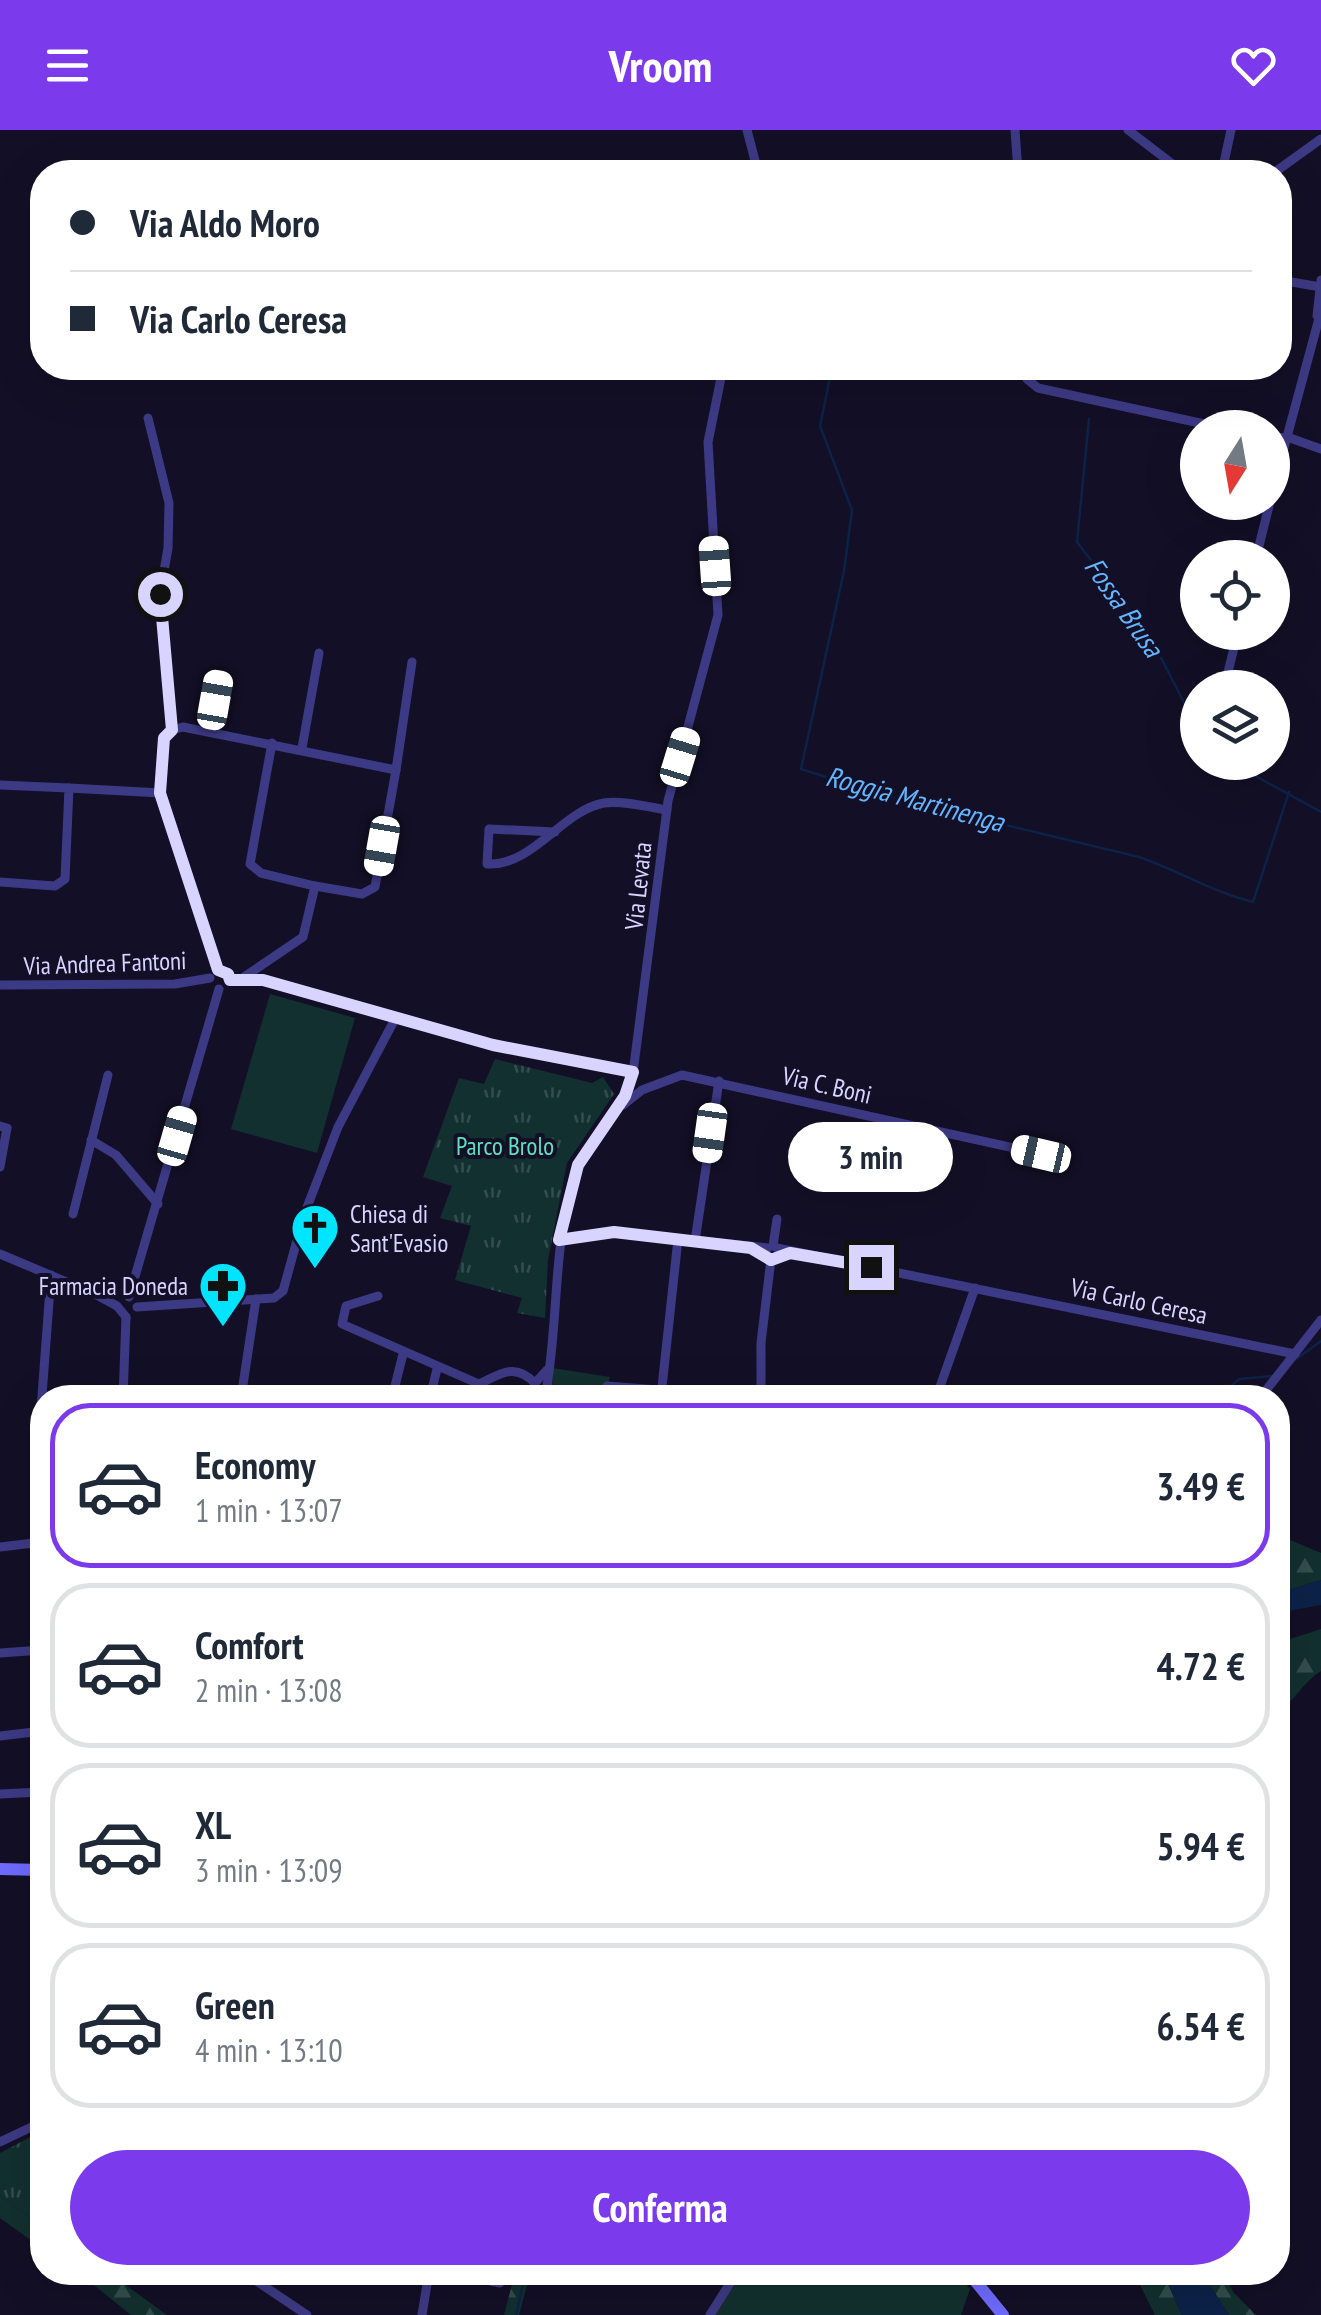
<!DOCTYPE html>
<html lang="it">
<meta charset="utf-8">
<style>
body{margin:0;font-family:"PT Sans Narrow",sans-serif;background:#f6f6f7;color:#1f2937;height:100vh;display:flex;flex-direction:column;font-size:38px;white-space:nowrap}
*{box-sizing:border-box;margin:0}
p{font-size:32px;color:#747a83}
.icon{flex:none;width:55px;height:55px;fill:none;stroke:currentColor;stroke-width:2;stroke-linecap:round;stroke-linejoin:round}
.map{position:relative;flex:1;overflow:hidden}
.drawer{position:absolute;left:30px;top:1255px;width:1260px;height:900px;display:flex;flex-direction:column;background:#fff;border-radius:40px;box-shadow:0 10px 40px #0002}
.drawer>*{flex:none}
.banner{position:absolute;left:30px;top:30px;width:1262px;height:220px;border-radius:40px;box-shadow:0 10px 40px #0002;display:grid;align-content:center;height:220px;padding:0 40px;background:#fff}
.needle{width:65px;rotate:191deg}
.buttons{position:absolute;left:1180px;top:280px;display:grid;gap:20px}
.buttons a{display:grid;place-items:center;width:110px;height:110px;border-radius:50%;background:#fff;box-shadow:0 10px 40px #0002;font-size:50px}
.end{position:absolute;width:45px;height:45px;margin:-22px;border:12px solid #d9d4ff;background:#111;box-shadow:0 0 0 5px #111}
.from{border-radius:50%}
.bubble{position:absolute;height:70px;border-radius:35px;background:#fff;box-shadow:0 10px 40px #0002;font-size:32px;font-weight:600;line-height:70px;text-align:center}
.car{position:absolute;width:30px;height:60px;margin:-30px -15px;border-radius:12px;box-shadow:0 0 8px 2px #0007;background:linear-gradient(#fff 24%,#345 0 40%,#fff 0 76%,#345 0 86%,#fff 0)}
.banner b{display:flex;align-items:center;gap:35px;height:95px;font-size:38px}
.banner b+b{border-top:2px solid #e0e1e3}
.banner i{width:25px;height:25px;background:#1f2937}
ul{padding:18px 0 0;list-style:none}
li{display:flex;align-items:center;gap:30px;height:165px;margin:0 20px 15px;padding:0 20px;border:5px solid #e0e1e3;border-radius:40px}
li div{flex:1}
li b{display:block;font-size:38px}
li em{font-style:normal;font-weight:600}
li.selected{border-color:#7c3aed}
li>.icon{width:90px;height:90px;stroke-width:1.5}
.action{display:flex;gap:20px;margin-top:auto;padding:20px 40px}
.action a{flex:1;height:115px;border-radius:60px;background:#7c3aed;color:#fff;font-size:40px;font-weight:600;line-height:115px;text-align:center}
header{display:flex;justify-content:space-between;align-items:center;height:130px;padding:0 40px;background:#7c3aed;color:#fff;font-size:45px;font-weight:600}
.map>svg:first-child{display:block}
</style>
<header><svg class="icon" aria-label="menu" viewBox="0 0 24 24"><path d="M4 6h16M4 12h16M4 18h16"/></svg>Vroom<svg class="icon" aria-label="heart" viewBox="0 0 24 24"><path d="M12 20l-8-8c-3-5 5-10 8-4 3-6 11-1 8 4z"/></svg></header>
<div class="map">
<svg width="1321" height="2185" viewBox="0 0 1321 2185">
<defs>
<pattern id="forest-firs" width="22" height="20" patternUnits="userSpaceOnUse" patternTransform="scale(2.5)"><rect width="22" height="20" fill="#12302f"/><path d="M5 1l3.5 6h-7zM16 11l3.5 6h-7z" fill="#344d4e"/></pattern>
<pattern id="park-tufts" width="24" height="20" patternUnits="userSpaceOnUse" patternTransform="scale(2.5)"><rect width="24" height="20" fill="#12302f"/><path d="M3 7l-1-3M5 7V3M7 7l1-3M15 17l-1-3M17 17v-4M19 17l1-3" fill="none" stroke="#344d4e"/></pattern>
</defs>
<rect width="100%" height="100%" fill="#130f26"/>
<g fill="#12302f">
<path d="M270 864 355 888 317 1023 231 999Z"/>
<path d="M553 1238 610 1247 607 1260 592 1259 588 1267H552Z"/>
<path d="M740 2143H957L970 2159 961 2185H706Z"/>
</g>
<g fill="url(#forest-firs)">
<path d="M1278 1405 1321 1423V1450L1278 1463Z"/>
<path d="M1321 1499V1541C1303 1552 1295 1570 1278 1583V1513Z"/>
<path d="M0 2066 42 2096V2118L0 2088Z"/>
<path d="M79 2143H109L167 2185H131Z"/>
<path d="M515 2143H530L519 2185H504Z"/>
<path d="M1134 2143H1163L1182 2185H1155Z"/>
<path d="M1202 2143H1222L1234 2163 1256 2185H1229Z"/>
</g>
<g fill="url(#park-tufts)">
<path d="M495 929 592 953 603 947 614 964 567 1033 548 1130 545 1188 517 1183 522 1168 455 1150 471 1096 440 1088 452 1056 423 1047 459 948 484 954Z"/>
<path d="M42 2001V2096L0 2066V2023Z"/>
</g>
<g fill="#0c2248">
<path d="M1321 1450V1475L1278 1483V1463Z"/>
<path d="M1163 2143H1202L1229 2185H1182Z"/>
</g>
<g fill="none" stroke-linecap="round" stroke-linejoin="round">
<g stroke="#0c2248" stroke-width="2.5">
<path d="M832 238 820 296 852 380 844 441 801 639 889 667 1139 727C1180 741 1209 761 1253 772L1289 662"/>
<path d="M1089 289 1077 412 1153 512 1198 600"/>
<path d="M1230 632 1321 682"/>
<path d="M1295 1230 1321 1211"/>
<path d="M1218 1268 1239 1249 1273 1246"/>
<path d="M516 2185 526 2142"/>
</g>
<g stroke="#3d3a85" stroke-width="9">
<path d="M747 0 758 42"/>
<path d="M1015 0 1018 42"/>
<path d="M1128 0 1183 42"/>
<path d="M1222 42 1231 0"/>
<path d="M1275 42 1321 9"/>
<path d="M1280 150 1321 157"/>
<path d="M1317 186 1321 150"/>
<path d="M1027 238V249L1038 258 1223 298"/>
<path d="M148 288 169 373 168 418 160 464 172 600 164 608 161 663 218 840"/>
<path d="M1272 307 1290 308 1321 319"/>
<path d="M1272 362 1321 181"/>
<path d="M1256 428 1270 372"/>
<path d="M1224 558 1238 502"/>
<path d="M172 600 183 597 396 640 412 532"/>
<path d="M210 602 220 545"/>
<path d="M302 618 319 523"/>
<path d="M0 655 69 658 65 749 55 756 0 752"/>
<path d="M69 658 161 663"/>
<path d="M555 702 489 699 487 734C532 737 563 680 604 673 621 670 649 677 667 680"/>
<path d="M315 756 362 764 375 757 396 640"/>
<path d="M244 847 303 807 315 756 261 743 250 734 272 613"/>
<path d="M230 850H263L493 915 633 943"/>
<path d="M0 855 175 854 210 848"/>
<path d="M623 975 642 960 682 945 1041 1024"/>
<path d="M0 996 7 998 0 1037"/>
<path d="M91 1010 116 1025 158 1074"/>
<path d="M73 1084 108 945"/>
<path d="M559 1110 614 1102 768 1118"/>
<path d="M695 1111 719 951"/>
<path d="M773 1116 777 1089"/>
<path d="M777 1118 1295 1224"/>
<path d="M0 1124 95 1164 117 1176 126 1187"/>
<path d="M378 1166 346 1176 342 1194 479 1254C501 1244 514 1232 535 1253L547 1240"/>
<path d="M129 1167 219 859"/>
<path d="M137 1177 274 1168 283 1161 304 1085 338 997 396 887"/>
<path d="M607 1256 659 1260 662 1257 678 1109"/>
<path d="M123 1268 126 1187"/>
<path d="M241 1268 256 1169"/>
<path d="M392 1268 403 1224"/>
<path d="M430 1268 437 1239"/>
<path d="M545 1268C559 1195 552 1123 573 1051 585 1010 621 984 633 943L668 671 718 485 708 312 723 238"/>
<path d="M761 1268V1213L771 1129"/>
<path d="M936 1268 975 1158"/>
<path d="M1260 1268 1321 1190"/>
<path d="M42 1339 41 1279 51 1145"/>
<path d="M35 1413 42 1518"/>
<path d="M0 1417 42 1412"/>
<path d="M0 1523 42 1520"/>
<path d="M0 1606 42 1601"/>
<path d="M0 1664 42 1662"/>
<path d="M0 2012 42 1992"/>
<path d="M243 2142 307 2185"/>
<path d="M451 2142 500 2153"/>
<path d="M422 2185 429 2142"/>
<path d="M710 2185 737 2142"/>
</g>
<g stroke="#6f6bff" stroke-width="12">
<path d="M0 1739 42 1740"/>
<path d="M968 2142 1003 2185"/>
</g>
</g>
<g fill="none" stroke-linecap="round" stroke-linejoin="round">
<path stroke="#d9d4ff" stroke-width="12" d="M160 464 172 600 164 608 160 663 218 840 228 844 230 850H263L493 915 633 942 625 966 578 1035 559 1110 614 1102 751 1118 771 1130 790 1123 871 1137"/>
</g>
<defs>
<g id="church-pin" transform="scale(2.5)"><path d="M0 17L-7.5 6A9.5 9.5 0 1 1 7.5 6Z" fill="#00e5ff" stroke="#130f26"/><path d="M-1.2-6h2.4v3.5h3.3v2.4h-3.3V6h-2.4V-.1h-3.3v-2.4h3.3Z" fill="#111"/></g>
<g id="pharmacy-pin" transform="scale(2.5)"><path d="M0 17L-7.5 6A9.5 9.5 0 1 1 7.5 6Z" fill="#00e5ff" stroke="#130f26"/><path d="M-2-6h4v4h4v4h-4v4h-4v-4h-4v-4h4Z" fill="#111"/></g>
</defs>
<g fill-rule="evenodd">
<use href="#church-pin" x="315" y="1098"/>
<use href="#pharmacy-pin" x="223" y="1156"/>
</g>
<g text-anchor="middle" stroke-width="8" stroke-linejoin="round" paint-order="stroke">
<g font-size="25" fill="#d9d4ff" stroke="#130f26">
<text transform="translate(638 756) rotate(-84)" y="9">Via Levata</text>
<text transform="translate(105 833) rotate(-2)" y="9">Via Andrea Fantoni</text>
<text transform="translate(827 955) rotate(13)" y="9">Via C. Boni</text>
<text transform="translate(1139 1171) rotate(12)" y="9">Via Carlo Ceresa</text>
</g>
<g font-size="25" fill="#5fe0c0" stroke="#130f26">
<text x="505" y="1025">Parco Brolo</text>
</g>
<g font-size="25" fill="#d9d4ff" stroke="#130f26" text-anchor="start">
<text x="350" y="1093">Chiesa di<tspan x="350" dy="29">Sant'Evasio</tspan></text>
<text x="188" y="1165" text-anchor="end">Farmacia Doneda</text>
</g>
<g font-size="28" font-style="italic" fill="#62b6ff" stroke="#130f26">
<text transform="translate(1124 477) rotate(55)" y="10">Fossa Brusa</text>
<text transform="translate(915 669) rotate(15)" y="10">Roggia Martinenga</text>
</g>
</g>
</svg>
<div class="buttons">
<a><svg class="needle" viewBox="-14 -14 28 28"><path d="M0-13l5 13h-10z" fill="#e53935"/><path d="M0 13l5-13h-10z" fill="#747a83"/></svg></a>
<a><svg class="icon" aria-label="locate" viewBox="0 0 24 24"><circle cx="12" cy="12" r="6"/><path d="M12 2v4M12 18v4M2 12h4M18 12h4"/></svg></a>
<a><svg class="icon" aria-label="layers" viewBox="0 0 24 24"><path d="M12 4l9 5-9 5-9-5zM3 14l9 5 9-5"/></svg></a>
</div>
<i class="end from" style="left:160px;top:464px"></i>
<i class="end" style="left:871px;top:1137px"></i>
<div class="bubble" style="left:788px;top:992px;width:165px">3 min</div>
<i class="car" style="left:715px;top:436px;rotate:356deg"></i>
<i class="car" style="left:215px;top:570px;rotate:10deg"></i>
<i class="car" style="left:680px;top:627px;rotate:17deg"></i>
<i class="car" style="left:382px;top:716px;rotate:190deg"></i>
<i class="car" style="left:710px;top:1003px;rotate:188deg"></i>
<i class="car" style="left:177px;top:1006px;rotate:16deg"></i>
<i class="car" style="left:1041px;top:1024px;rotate:283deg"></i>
<div class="banner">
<b><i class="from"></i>Via Aldo Moro</b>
<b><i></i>Via Carlo Ceresa</b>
</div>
<section class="drawer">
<ul>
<li class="selected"><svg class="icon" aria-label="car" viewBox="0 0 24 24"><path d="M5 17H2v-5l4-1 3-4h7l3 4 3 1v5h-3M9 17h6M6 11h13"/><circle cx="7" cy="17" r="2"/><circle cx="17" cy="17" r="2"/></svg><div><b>Economy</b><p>1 min · 13:07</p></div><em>3.49 €</em></li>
<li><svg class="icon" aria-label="car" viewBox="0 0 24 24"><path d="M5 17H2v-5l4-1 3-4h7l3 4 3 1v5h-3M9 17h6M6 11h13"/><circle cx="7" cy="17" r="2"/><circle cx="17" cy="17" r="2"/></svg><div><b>Comfort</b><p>2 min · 13:08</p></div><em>4.72 €</em></li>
<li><svg class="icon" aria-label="car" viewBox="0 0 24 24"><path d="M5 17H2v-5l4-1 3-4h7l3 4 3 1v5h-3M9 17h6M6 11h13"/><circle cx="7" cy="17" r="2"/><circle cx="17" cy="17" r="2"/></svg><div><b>XL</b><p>3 min · 13:09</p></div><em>5.94 €</em></li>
<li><svg class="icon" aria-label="car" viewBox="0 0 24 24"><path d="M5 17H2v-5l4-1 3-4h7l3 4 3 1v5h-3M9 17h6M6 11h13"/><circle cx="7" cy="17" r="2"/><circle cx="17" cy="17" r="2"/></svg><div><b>Green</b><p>4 min · 13:10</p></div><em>6.54 €</em></li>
</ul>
<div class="action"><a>Conferma</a></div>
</section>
</div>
